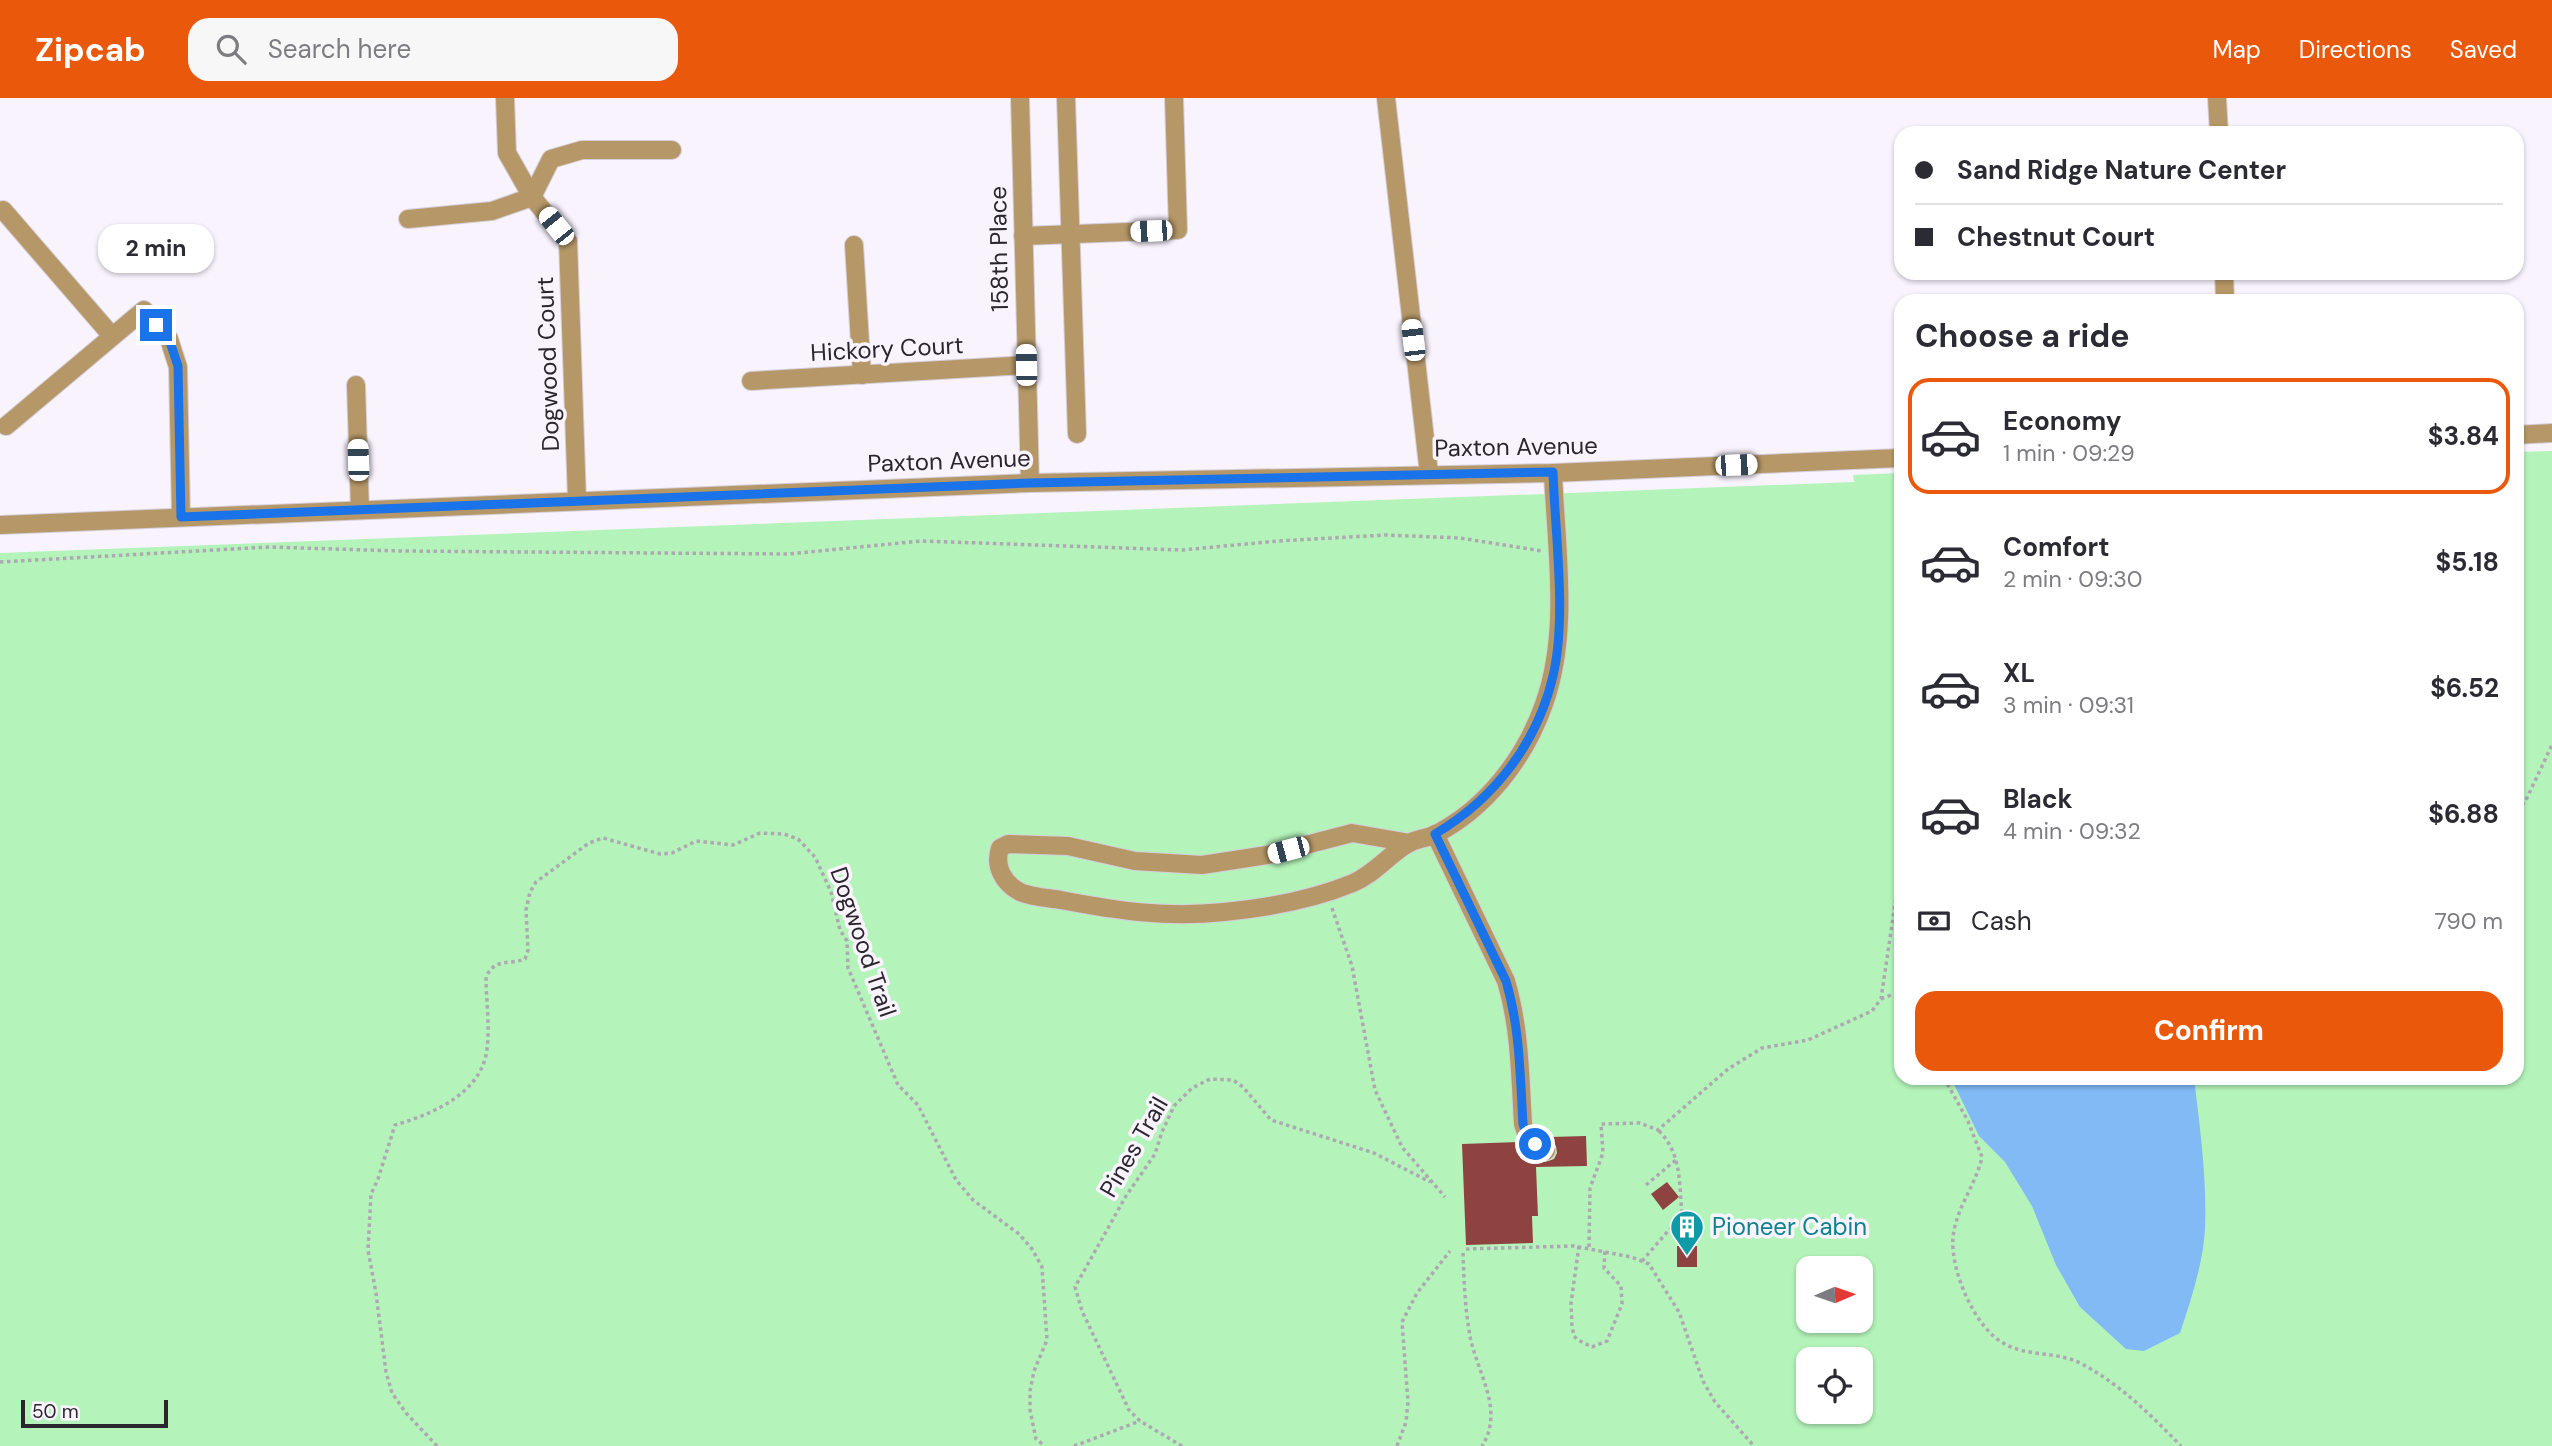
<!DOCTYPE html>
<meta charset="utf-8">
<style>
body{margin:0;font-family:"DM Sans",sans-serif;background:#f7f7f7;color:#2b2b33;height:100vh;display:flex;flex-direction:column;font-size:26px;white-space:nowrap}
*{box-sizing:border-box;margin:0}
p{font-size:23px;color:#7c7c81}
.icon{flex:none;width:38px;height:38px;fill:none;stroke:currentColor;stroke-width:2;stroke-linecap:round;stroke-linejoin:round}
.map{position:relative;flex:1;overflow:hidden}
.panel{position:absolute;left:1894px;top:196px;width:630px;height:791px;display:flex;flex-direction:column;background:#fff;border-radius:21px;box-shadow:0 2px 5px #0004}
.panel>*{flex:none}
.hud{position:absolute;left:1894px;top:28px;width:630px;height:154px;border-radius:21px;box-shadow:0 2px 5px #0004;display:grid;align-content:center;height:154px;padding:0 21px;background:#fff}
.needle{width:46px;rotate:88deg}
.tools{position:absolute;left:1796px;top:1158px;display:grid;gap:14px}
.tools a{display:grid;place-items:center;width:77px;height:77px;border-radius:14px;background:#fff;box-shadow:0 2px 5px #0004;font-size:35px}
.scale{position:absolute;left:21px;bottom:18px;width:147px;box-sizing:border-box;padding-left:7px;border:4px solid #2a262d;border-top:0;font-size:19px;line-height:24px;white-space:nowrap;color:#2a262d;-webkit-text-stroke:5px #f9f3fe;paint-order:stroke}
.end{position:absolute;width:32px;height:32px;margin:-16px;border:9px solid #1a73e8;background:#fff;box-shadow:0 0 0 4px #fff}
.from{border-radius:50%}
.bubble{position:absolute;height:49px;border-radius:21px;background:#fff;box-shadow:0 2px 5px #0004;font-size:23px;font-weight:700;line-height:49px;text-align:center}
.car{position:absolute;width:21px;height:42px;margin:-21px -10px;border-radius:9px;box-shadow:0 0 5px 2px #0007;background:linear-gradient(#fff 24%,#345 0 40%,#fff 0 76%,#345 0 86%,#fff 0)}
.hud b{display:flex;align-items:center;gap:24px;height:66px;font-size:26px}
.hud b+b{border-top:2px solid #e1e1e2}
.hud i{width:18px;height:18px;background:#2b2b33}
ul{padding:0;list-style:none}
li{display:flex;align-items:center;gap:21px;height:116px;margin:0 14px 10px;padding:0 7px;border:4px solid transparent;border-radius:21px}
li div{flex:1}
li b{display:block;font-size:26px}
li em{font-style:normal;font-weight:700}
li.selected{border-color:#ea580c}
li>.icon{width:63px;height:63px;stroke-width:1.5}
h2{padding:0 21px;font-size:32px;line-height:84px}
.pay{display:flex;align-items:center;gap:18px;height:77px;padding:0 21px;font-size:26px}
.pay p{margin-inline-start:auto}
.action{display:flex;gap:14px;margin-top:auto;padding:14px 21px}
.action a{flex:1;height:80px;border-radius:21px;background:#ea580c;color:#fff;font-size:28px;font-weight:700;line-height:80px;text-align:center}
header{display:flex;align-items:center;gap:42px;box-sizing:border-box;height:98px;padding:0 35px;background:#ea580c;color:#fff}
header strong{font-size:33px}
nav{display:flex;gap:38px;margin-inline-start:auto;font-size:24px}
.search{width:490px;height:63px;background:#f7f7f7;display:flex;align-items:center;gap:18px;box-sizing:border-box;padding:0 24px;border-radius:21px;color:#7c7c81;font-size:26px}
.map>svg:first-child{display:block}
</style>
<header>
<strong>Zipcab</strong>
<div class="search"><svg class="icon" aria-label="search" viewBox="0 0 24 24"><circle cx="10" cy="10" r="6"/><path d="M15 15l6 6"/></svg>Search here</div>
<nav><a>Map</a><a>Directions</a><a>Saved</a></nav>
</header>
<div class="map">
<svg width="2552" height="1348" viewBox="0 0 2552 1348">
<rect width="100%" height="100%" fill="#f9f3fe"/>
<path fill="#b4f4ba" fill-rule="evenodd" d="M2552 353V1348H0V455L1854 384 1853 377 1900 375V980H2516L2517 354ZM1808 1171H1860V1223H1808ZM1808 1262H1860V1314H1808Z"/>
<path fill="#81baf5" d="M1951 980H2194C2200 1030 2207 1080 2205 1131 2203 1166 2191 1202 2180 1235L2144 1253 2126 1251 2080 1209 2056 1167 2032 1108 2005 1064 1979 1038Z"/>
<g fill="#8f4341">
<path d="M1586 1038 1587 1068 1536 1069 1538 1118H1532L1533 1145 1466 1147 1462 1046 1518 1044 1545 1064 1554 1061 1557 1055 1556 1048 1550 1039Z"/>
<path d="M1667 1084 1679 1099 1663 1112 1651 1096Z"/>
<rect x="1677" y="1148" width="20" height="21"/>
</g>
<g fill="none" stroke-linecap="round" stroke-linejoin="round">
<g stroke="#d4ced8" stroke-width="20">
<g id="minor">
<path d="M505 0 507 55 532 99 568 143 577 402"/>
<path d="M1020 0 1030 385"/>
<path d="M1066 0 1077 336"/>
<path d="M1386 0 1429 376"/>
<path d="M2217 0 2219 35"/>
<path d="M3 112 112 238"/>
<path d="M408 121 492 113 532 99 551 61 582 52H672"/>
<path d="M1023 138 1178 132 1174 0"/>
<path d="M854 147 862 277"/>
<path d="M2224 175 2225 203"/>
<path d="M751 283 1025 267"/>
<path d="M356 287 360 412"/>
<path d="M6 328 144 212 169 241 178 269 181 419"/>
<path d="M2516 337 2552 335"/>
<path d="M0 427 1030 385 1553 375 1900 360"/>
<path d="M1435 736 1506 883C1520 930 1520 977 1523 1026L1527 1038 1546 1053"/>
<path d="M1410 745 1352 735 1267 757 1202 767 1135 763 1068 748 1008 746 1000 750C994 768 1003 785 1020 794 1031 799 1049 800 1061 802 1118 813 1167 820 1224 814 1267 810 1314 801 1353 785 1375 776 1389 756 1409 745 1417 741 1426 740 1434 737 1486 711 1525 660 1544 606 1570 534 1556 450 1553 375"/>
</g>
</g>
<g stroke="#ada8b1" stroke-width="3.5" stroke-dasharray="3.5 3.5" stroke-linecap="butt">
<path d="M0 464 269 449 400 453 788 456 921 443 1182 452 1278 443 1385 437 1460 440 1542 453"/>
<path d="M2516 711 2525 704 2552 647"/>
<path d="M1332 810 1352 868 1375 992 1402 1049 1445 1099"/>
<path d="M1881 901 1891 897 1900 899"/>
<path d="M1944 980 1968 1023 1982 1059C1976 1087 1956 1110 1953 1139 1950 1172 1975 1231 2005 1246 2028 1259 2058 1253 2082 1266 2121 1287 2151 1317 2181 1348"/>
<path d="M1646 1087 1677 1061"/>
<path d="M1579 1148 1571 1205 1572 1228 1574 1238 1578 1242 1592 1249 1607 1243 1622 1206 1621 1188 1604 1170 1605 1152"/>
<path d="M1589 1149 1590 1090 1603 1055 1601 1026 1640 1025 1658 1032 1728 971 1762 950 1808 942 1872 913 1881 901 1896 799 1900 788"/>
<path d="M1466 1151 1574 1148 1631 1159 1649 1166 1679 1214 1703 1283 1715 1304 1754 1348"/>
<path d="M1463 1155C1464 1183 1465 1211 1470 1238 1477 1275 1505 1312 1482 1348"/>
<path d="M1642 1163 1682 1117C1679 1085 1682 1055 1658 1032"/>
<path d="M437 1348 406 1315 392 1295 386 1274 376 1195 368 1152 371 1096 378 1081 395 1027C433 1016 482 995 487 951 490 928 486 902 486 879 495 860 508 867 525 861L528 852 526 812 530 794 536 784 589 745 603 740 660 756 672 755 696 743 733 747 760 735 784 736 798 741 815 759 831 794 840 832 847 843 848 870 898 987 918 1007 956 1082 973 1102 1019 1136 1032 1151 1042 1169 1047 1242 1034 1273 1030 1293V1312L1036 1341 1045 1348"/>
<path d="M1074 1348 1140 1323"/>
<path d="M1182 1348 1140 1323 1129 1312 1082 1213 1075 1189 1126 1098 1155 1056 1162 1034 1174 1008 1192 990 1210 981 1233 982 1243 989 1271 1022 1374 1055 1430 1084"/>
<path d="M1397 1348 1406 1324 1408 1304 1402 1224 1417 1195 1450 1153"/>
</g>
<use href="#minor" stroke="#b69868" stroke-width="18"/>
</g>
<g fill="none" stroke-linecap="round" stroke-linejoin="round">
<path stroke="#1a73e8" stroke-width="9" d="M156 227 169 241 178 268 181 419 1030 385 1553 374C1555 436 1567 519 1553 578 1537 646 1494 701 1435 736L1506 883C1520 930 1520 977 1523 1026L1527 1038 1535 1046"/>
</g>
<defs>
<g id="building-pin" transform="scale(1.75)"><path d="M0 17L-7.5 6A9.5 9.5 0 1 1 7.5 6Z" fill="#0f9aa8" stroke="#f9f3fe"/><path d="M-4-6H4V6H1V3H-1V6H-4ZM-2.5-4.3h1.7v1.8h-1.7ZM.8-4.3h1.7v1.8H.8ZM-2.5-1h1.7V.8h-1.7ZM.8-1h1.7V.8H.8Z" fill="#fff"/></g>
</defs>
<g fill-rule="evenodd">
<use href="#building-pin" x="1687" y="1129"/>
</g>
<g text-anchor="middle" stroke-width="7" stroke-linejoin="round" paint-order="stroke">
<g font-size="24" fill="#2a262d" stroke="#f9f3fe">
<text transform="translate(999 151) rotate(-91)" y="8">158th Place</text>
<text transform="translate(887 251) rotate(-3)" y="8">Hickory Court</text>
<text transform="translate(548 266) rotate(-92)" y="8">Dogwood Court</text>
<text transform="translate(1516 349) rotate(-1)" y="8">Paxton Avenue</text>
<text transform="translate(949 363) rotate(-2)" y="8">Paxton Avenue</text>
<text transform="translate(863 844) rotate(71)" y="8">Dogwood Trail</text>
<text transform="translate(1134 1049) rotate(-60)" y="8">Pines Trail</text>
</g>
<g font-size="24" fill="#0d838f" stroke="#f9f3fe" text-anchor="start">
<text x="1712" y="1137">Pioneer Cabin</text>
</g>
</g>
</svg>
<div class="tools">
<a><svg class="needle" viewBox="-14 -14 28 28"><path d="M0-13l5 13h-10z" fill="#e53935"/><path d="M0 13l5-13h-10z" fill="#7c7c81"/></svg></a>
<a><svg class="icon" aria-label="locate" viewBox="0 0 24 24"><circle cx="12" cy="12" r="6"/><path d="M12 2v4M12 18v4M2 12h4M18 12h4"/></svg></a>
</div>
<div class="scale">50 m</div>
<i class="end from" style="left:1535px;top:1046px"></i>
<i class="end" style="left:156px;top:227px"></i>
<div class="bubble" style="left:98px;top:126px;width:116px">2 min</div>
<i class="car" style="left:556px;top:128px;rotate:321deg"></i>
<i class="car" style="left:1151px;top:133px;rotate:268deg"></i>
<i class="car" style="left:1413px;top:242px;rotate:353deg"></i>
<i class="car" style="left:1026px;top:267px;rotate:359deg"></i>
<i class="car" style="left:358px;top:362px;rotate:358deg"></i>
<i class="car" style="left:1736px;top:367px;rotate:88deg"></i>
<i class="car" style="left:1288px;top:752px;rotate:255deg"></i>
<div class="hud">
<b><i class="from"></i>Sand Ridge Nature Center</b>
<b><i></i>Chestnut Court</b>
</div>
<section class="panel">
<h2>Choose a ride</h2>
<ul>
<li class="selected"><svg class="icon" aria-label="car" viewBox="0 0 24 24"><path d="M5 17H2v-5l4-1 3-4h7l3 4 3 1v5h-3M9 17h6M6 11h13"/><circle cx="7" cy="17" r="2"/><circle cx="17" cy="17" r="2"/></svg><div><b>Economy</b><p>1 min · 09:29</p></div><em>$3.84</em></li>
<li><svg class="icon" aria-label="car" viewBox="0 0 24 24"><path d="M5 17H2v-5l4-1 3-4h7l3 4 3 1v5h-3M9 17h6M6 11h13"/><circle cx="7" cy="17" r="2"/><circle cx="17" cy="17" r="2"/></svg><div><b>Comfort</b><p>2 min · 09:30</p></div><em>$5.18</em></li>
<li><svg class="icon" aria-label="car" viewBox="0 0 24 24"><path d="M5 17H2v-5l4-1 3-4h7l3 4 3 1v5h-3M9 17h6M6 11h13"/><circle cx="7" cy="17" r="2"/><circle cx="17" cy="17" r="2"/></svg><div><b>XL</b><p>3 min · 09:31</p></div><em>$6.52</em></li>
<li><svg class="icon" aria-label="car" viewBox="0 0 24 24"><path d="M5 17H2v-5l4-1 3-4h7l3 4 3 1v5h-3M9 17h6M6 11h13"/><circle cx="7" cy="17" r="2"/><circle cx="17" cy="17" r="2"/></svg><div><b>Black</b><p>4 min · 09:32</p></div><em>$6.88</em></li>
</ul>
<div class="pay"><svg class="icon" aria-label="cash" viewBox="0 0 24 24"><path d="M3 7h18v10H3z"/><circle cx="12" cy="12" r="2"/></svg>Cash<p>790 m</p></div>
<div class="action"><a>Confirm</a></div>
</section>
</div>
